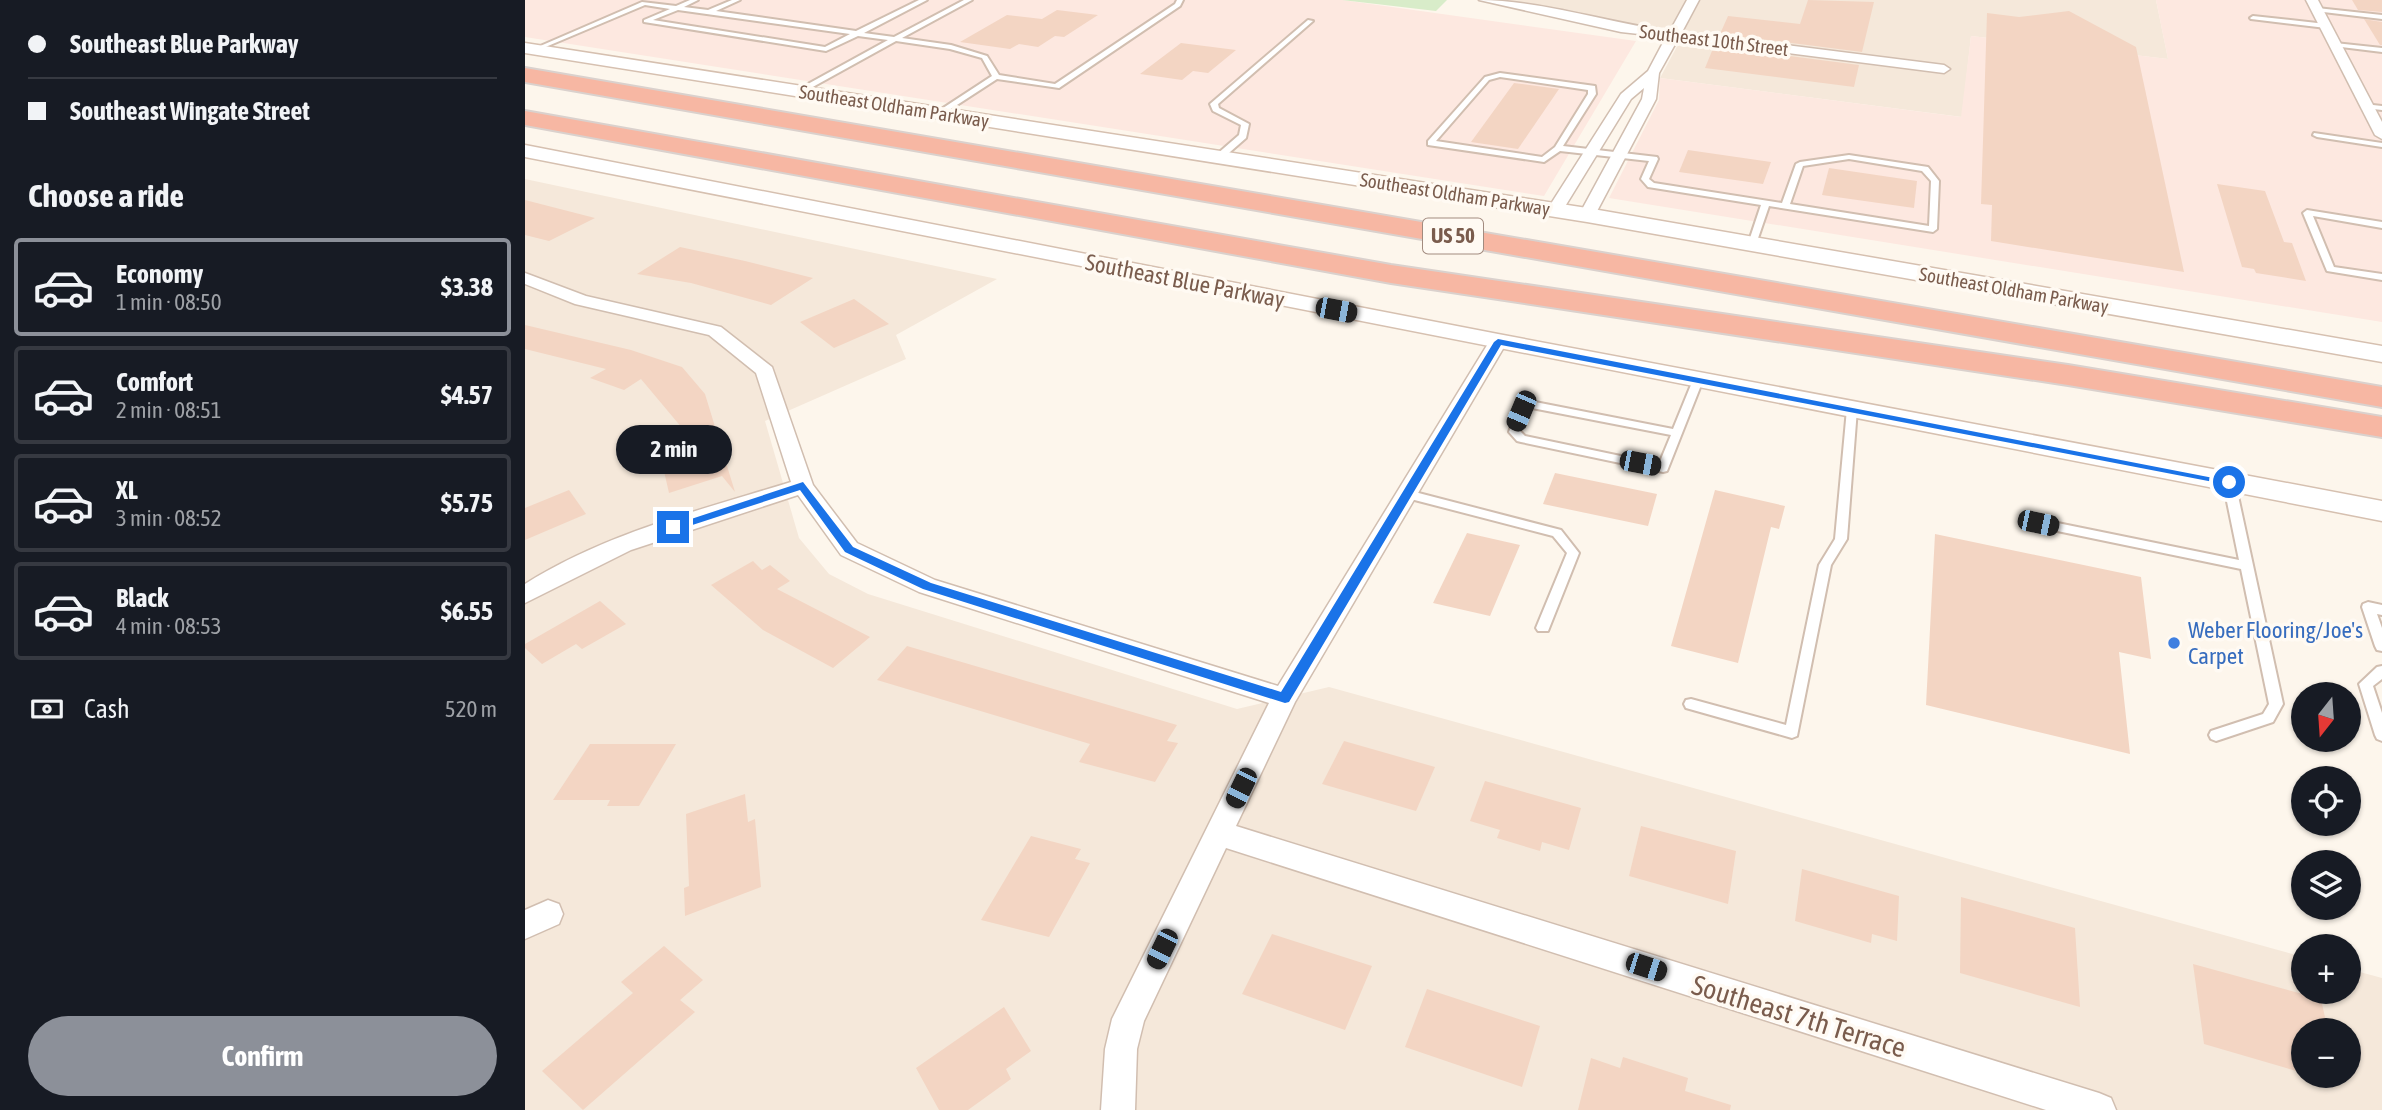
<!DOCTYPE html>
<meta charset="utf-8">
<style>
body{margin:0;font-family:"Asap Condensed",sans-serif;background:#20242c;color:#f1f3f6;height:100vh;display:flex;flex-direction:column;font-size:26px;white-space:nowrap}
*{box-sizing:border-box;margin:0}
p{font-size:23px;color:#9ea1a6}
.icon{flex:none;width:38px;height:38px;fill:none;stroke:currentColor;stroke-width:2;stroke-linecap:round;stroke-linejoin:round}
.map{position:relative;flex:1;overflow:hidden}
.sheet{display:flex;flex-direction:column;background:#171b24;width:525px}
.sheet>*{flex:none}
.top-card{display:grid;align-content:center;height:154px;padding:0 28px;background:#171b24}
.needle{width:46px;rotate:197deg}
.tools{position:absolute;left:1766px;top:682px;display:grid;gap:14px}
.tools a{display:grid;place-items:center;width:70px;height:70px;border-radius:50%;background:#171b24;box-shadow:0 2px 5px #0004;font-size:35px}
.end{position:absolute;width:32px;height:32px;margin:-16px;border:9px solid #1a73e8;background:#fff;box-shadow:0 0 0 4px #fff}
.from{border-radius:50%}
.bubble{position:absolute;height:49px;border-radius:24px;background:#171b24;box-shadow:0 2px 5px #0004;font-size:23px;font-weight:700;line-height:49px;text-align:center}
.car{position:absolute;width:21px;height:42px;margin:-21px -10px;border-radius:9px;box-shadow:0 0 5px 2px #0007;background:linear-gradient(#222 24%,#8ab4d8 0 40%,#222 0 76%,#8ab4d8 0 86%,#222 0)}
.top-card b{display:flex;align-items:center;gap:24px;height:66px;font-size:26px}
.top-card b+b{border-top:2px solid #363941}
.top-card i{width:18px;height:18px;background:#f1f3f6}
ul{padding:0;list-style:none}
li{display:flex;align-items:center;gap:21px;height:98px;margin:0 14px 10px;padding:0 14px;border:4px solid #363941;border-radius:7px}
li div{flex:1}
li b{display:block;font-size:26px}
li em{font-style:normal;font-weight:700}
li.on{border-color:#8c9099}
li>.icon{width:63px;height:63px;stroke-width:1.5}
h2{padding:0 28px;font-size:32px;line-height:84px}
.pay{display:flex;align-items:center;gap:18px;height:77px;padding:0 28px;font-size:26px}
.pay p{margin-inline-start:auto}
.action{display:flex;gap:14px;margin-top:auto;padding:14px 28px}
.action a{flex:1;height:80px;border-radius:42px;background:#8c9099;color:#fff;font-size:28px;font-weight:700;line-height:80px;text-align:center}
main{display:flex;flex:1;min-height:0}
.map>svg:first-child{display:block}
</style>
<main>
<section class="sheet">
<div class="top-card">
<b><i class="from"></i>Southeast Blue Parkway</b>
<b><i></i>Southeast Wingate Street</b>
</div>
<h2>Choose a ride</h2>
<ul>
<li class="on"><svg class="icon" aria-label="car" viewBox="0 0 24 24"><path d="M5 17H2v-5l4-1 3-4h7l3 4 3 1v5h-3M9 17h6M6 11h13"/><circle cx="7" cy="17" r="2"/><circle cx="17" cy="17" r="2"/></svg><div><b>Economy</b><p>1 min · 08:50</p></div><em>$3.38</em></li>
<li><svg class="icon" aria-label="car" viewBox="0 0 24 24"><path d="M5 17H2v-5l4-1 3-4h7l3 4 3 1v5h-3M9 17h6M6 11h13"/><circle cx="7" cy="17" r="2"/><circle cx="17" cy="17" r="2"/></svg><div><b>Comfort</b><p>2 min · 08:51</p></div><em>$4.57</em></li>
<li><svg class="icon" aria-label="car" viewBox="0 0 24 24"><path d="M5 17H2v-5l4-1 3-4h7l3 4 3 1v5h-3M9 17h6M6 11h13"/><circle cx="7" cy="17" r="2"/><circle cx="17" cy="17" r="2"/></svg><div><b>XL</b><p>3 min · 08:52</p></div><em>$5.75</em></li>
<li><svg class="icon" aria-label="car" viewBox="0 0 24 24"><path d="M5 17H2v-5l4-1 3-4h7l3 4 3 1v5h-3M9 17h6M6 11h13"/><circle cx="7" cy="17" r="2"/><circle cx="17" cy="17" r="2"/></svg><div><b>Black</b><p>4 min · 08:53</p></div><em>$6.55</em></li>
</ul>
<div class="pay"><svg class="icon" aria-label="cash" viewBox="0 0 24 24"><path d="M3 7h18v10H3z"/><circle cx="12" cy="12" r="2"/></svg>Cash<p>520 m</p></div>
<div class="action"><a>Confirm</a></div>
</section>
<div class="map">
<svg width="1857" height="1110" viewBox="0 0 1857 1110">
<rect width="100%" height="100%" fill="#fdf6ec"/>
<g fill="#f5e8da" fill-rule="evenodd">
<path d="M960 0H1631L1643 59 1446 36 1437 117 1135 78 1156 39 1012 14Z"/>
<path d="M0 179 472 279 371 335 381 359 240 421 274 538 304 574 343 594 712 709 804 687 1778 957V992H1824V969L1857 978V1110H0ZM1778 1031H1824V1076H1778Z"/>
</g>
<g fill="#fde8e0">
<path d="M0 0H817L1111 41 1019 196 0 37Z"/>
<path d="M1631 0H1857V322L1084 198 1134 100 1135 78 1436 117 1446 36 1643 59Z"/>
</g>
<path fill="#d8ecc9" d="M817 0H922L911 11Z"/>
<g fill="#f3d5c3">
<path d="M1283 0 1349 2 1337 52 1195 34 1203 16 1275 24Z"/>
<path d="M1827 0H1857V12L1833 10Z"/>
<path d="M532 10 573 15 539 37 530 36 513 47 494 44 485 49 435 42 482 15 517 19Z"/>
<path d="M1544 11 1611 47 1659 272 1466 241 1467 205 1456 204 1462 13 1494 17Z"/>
<path d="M1839 19 1857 22V45H1855Z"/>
<path d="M656 43 711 50 683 73 668 71 657 80 615 74Z"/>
<path d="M1189 46 1334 65 1329 87 1180 68Z"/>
<path d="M989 83 1034 89 993 149 946 142Z"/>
<path d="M1163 150 1246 162 1238 184 1154 172Z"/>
<path d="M1304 168 1392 181 1389 208 1297 195Z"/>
<path d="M1692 184 1740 191 1759 242 1767 243 1781 281 1731 273 1729 269 1717 267Z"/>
<path d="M0 200 70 218 24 241 0 235Z"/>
<path d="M155 247 220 261 288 278 246 305 166 283 112 274Z"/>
<path d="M329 299 364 324 309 348 275 322Z"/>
<path d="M0 325 106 350 157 367 180 394 210 492 197 476 144 493 136 458 173 447 116 379 99 390 65 378 81 369 0 349Z"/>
<path d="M1030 473 1132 494 1123 526 1018 504Z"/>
<path d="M44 490 61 514 0 540V508Z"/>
<path d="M1190 490 1260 506 1254 529 1246 527 1213 663 1146 646Z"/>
<path d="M942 533 995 545 965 616 908 603Z"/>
<path d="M1410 534 1616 577 1626 659 1594 652 1605 754 1401 705Z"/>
<path d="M228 561 237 570 245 565 265 581 252 589 345 637 308 668 238 630 186 585Z"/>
<path d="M75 601 101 624 57 649 51 644 17 664 0 648V644Z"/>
<path d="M382 646 652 725 642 741 653 743 630 782 554 762 565 744 352 680Z"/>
<path d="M819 741 910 767 891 811 797 784Z"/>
<path d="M65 744H151L114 806H82L85 800H28Z"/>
<path d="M960 781 1056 808 1044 850 1017 842 1015 851 972 838 975 830 945 821Z"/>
<path d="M220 794 223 822 230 819 236 887 160 916 159 888 164 886 161 814Z"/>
<path d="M1116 826 1211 851 1203 904 1104 876Z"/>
<path d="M506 836 556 849 550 859 565 863 524 937 456 920Z"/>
<path d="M1277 869 1374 896 1372 941 1347 934 1346 943 1270 921Z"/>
<path d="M1436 897 1550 928 1555 1007 1435 973Z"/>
<path d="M747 934 847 966 820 1030 717 994Z"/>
<path d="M139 946 178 980 155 1000 170 1012 58 1110 17 1071 108 993 96 982Z"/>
<path d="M1668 964 1796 999 1803 1031H1778V1073L1679 1044Z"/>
<path d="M902 989 1015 1026 997 1087 880 1047Z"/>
<path d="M479 1007 506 1051 481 1069 486 1079 443 1110H414L391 1068Z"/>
<path d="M1098 1057 1163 1078 1160 1091 1206 1105 1205 1110H1053L1066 1058 1095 1068Z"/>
</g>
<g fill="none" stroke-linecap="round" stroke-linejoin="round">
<g stroke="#d1beb0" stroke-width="4">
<g id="lane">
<path d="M165 0H173L159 7 183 10 207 0H215L191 11 331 31 394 0H402L339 33 369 37 439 0H447L377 38 426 45 462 56 474 75 530 84 650 4 652 0H658L655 6 534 88 472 79 415 116 411 114 412 112 467 76 457 58 425 49 371 41 275 94 271 92 272 90 363 40 333 36 301 51 119 22V20L145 9 120 5 11 51 6 50 117 2 151 6ZM153 10 325 34 300 47 128 20Z"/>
<path d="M1792 8 1857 15V19L1790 11Z"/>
<path d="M1728 16 1801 24 1804 26 1801 28 1726 19 1725 18Z"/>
<path d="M783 20 788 21 693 104 694 108 724 124 721 138 697 159H691V155L714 135 716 125 688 111 685 104Z"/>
<path d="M1810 43 1857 48V52L1808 46V44Z"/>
<path d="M975 73 1070 86 1071 94 1038 146 1132 157 1133 159 1124 179 1129 183 1257 203 1271 164 1275 162 1324 155 1403 167 1414 181 1412 229 1408 232 1244 206 1231 244 1227 247 1223 244 1236 205 1123 187 1116 179 1124 161 1035 151 1019 162 903 145V141L960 77ZM975 77 1063 90V94L1030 147 1017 157 911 141 964 80ZM1324 159 1397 171 1406 181 1404 226 1265 204 1278 166Z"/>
<path d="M1839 104 1857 106V110L1839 108Z"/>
<path d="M1789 133 1857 143V147L1792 137 1788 135Z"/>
<path d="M1782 210 1857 222V228L1788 216 1809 267 1857 274V280L1802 271 1778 213Z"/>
<path d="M1173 377 1178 380 1142 471 1138 472 996 442 992 441 984 432 992 409 1005 401 1148 429 1168 380ZM1007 408 1146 435 1134 464 1000 436 995 431 1001 412Z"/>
<path d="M1327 406 1332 409 1322 539 1306 565 1272 736 1267 738 1161 708 1159 704 1161 700 1166 699 1261 725 1294 565 1310 539 1322 409Z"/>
<path d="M1704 478 1710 482 1758 704 1748 722 1691 741 1686 739 1684 735 1686 731 1738 714 1744 704 1716 569 1513 527 1507 523 1513 519 1714 560 1698 482Z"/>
<path d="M882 490 1036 530 1054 553 1023 631H1013L1011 628 1042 553 1028 536 878 497 876 494 878 491Z"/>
<path d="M1843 602 1857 605V615L1852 614 1857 628V651L1852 650 1850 646 1837 607 1838 604Z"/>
<path d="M1857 666V679L1848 686 1857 713V741L1852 739 1850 735 1834 684 1852 667Z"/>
</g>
</g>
<g stroke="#d1beb0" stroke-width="3">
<g id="street">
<path d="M954 0C1015 0 1084 23 1145 31L1162 0H1174L1157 32 1419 65 1425 69 1419 73 1153 39 1134 73 1131 99 1070 215 1062 220 1054 215 1117 99 1119 88 1106 99 1036 213H1024L1022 210 1096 94 1123 71 1141 37 1096 32Z"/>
<path d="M1781 0H1793L1857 122V139L1850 135Z"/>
<path d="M0 273 61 296 196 327 247 367 288 485 332 543 410 580 753 686 964 342 973 336 980 338 982 342 770 702 711 826 1574 1093 1586 1098 1591 1110H1521L701 848 619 1021 612 1049 610 1110H576L580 1049 587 1019 744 703 394 592 316 555 273 495 106 550 0 603V584C81 533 175 510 266 482L231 373 184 335 50 304 0 284Z"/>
<path d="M23 900 34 904 38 914 34 924 0 939V910Z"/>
</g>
</g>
<g stroke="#d6c0b0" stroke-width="3">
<g id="secondary">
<path d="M0 43 1062 208 1857 346V362L1062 222 0 53Z"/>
<path d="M0 145 973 334 1857 501V521L0 157Z"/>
</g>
</g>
<g stroke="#dad1cd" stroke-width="4">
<g id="highway">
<path d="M0 68 1857 387V407L0 82Z"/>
<path d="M0 111 866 265 1543 365 1857 417V437L1543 385 866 283 0 125Z"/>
</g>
</g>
<use href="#lane" fill="#fff" fill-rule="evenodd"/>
<use href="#street" fill="#fff" fill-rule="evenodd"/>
<use href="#secondary" fill="#fff" fill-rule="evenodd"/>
<use href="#highway" fill="#f7b7a3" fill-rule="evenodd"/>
</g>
<path fill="#1a73e8" d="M973 339 1709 482 1704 485 976 345 764 702 760 703 398 589 320 552 275 490 152 530 142 527 278 482 328 547 406 583 756 692 969 342Z"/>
<circle fill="#3f7fe0" stroke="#fffaf3" stroke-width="2.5" cx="1649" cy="643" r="7"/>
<g text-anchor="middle" stroke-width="7" stroke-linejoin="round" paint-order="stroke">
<g font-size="19" fill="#7a5c4d" stroke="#fffaf3">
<text transform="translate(1189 40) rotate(7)" y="7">Southeast 10th Street</text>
<text transform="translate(369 106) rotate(9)" y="7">Southeast Oldham Parkway</text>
<text transform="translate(930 194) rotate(9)" y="7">Southeast Oldham Parkway</text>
<text transform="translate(1489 290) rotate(10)" y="7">Southeast Oldham Parkway</text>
</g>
<rect fill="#fffaf3" stroke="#a28b7f" stroke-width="2" x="898" y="218.5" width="60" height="35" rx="5"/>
<g font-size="21" font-weight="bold" fill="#7a5c4d">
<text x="928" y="243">US 50</text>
</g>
<g font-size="23" fill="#7a5c4d" stroke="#fffaf3">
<text transform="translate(660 281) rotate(11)" y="8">Southeast Blue Parkway</text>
</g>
<g font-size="23" fill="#366cbe" stroke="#fffaf3" text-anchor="start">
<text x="1663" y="638">Weber Flooring/Joe's<tspan x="1663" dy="26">Carpet</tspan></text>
</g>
<g font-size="28" fill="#7a5c4d" stroke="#fffaf3">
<text transform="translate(1274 1016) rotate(17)" y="10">Southeast 7th Terrace</text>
</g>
</g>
</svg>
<div class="tools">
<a><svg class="needle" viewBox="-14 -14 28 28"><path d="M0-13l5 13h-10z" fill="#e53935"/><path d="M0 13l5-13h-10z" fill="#9ea1a6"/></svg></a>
<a><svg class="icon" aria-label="locate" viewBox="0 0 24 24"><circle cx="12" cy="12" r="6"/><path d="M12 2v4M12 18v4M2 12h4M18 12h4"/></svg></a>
<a><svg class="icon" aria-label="layers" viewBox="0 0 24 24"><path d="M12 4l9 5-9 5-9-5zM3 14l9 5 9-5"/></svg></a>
<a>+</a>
<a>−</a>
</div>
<i class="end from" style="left:1704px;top:482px"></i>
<i class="end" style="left:148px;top:527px"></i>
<div class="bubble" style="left:91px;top:425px;width:116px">2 min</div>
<i class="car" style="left:811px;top:310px;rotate:101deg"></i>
<i class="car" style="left:996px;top:411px;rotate:203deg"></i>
<i class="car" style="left:1115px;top:463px;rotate:101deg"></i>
<i class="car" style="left:1513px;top:523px;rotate:102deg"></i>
<i class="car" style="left:716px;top:788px;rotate:206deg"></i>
<i class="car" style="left:637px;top:949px;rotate:206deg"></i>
<i class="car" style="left:1121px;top:967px;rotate:108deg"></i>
</div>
</main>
